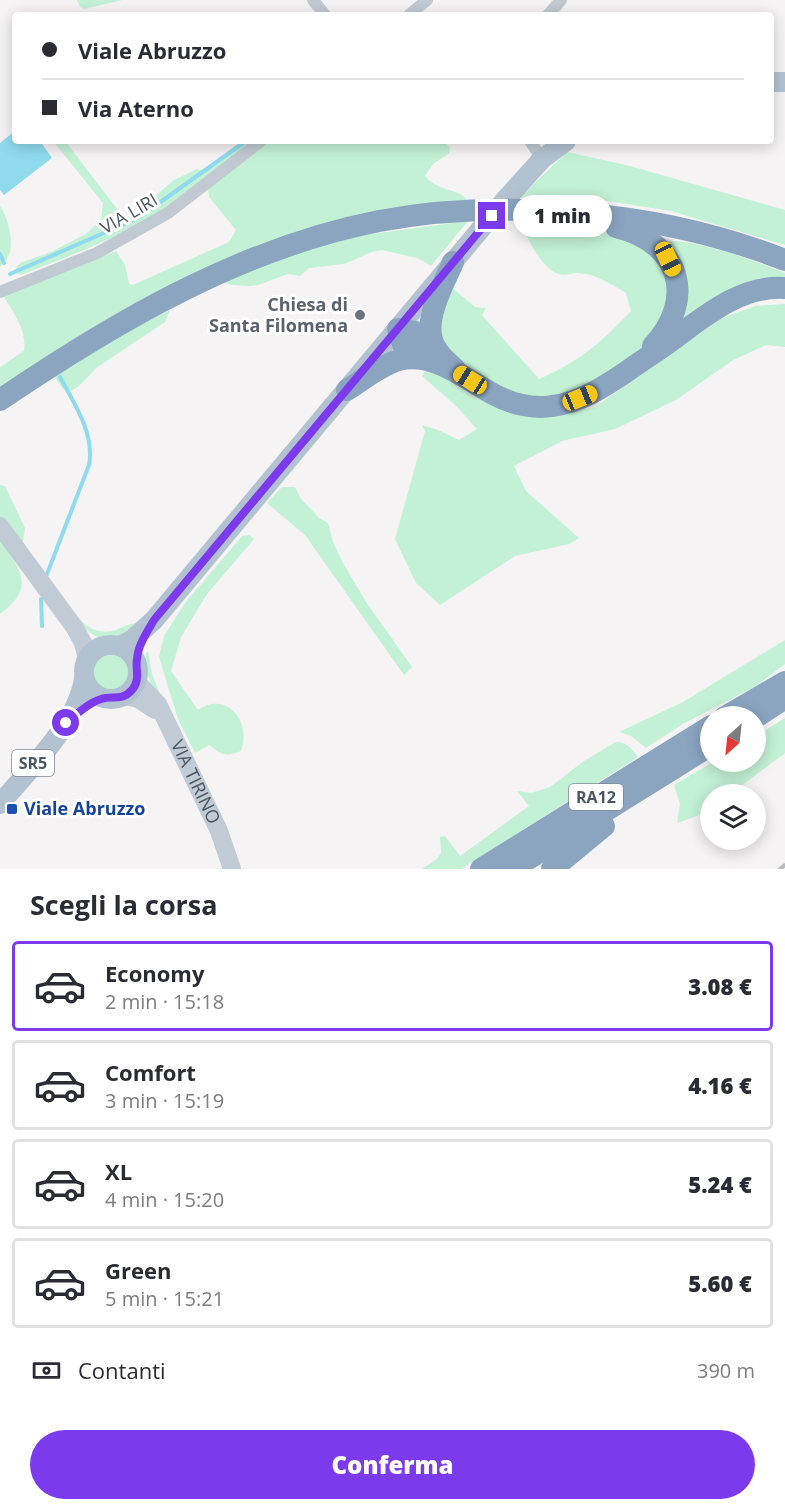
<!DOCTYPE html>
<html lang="it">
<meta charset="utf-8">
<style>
body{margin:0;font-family:"Open Sans",sans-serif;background:#f7f7f7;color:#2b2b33;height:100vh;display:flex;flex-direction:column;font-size:22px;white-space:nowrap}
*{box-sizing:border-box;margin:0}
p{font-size:20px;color:#7c7c81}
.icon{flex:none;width:33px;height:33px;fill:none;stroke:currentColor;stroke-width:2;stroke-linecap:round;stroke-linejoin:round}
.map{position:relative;height:869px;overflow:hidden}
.side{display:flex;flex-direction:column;background:#fff;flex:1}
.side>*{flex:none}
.top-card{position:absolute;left:12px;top:12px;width:762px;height:132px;border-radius:6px;box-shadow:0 3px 15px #0003;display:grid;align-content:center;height:132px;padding:0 30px;background:#fff}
.needle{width:39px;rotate:207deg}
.controls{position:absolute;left:700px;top:706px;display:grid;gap:12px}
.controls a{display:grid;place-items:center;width:66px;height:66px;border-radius:50%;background:#fff;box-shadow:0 3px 15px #0003;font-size:30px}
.end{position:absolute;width:27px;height:27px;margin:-14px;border:8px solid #7c3aed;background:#fff;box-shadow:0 0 0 3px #fff}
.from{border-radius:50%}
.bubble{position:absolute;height:42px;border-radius:21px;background:#fff;box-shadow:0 3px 15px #0003;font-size:20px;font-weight:800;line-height:42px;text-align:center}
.car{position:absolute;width:18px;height:36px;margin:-18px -9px;border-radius:8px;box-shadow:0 0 4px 2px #0007;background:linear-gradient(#f5c518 24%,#345 0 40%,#f5c518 0 76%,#345 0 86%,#f5c518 0)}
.top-card b{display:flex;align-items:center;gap:21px;height:57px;font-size:22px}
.top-card b+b{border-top:2px solid #e1e1e2}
.top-card i{width:15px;height:15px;background:#2b2b33}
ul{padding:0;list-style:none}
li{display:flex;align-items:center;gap:18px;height:90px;margin:0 12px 9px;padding:0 18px;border:3px solid #e1e1e2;border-radius:6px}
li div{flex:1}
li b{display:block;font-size:22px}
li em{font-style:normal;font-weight:800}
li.selected{border-color:#7c3aed}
li>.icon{width:54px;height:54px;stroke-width:1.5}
h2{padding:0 30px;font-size:27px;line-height:72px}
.pay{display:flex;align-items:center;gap:15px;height:66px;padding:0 30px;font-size:22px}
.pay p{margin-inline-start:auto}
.primary-button{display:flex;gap:12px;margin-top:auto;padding:12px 30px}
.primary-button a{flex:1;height:69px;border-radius:36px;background:#7c3aed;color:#fff;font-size:24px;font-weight:800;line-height:69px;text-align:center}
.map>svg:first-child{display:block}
</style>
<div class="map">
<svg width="785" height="869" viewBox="0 0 785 869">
<rect width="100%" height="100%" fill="#f5f3f3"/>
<g fill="#c3f1d5">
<path d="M77 0H122L84 9 80 7Z"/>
<path d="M53 141H65L121 214 130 217 174 180 197 169 204 171 242 141H251C213 173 172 208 127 230 93 248 56 261 21 275L13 272 20 263 51 252 86 234 101 219 103 203Z"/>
<path d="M270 141H442L450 147 449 153 433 164 425 176C437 191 459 189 466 199L464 203 320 230 0 392V367L24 351C27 331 14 312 3 296L116 251 125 265 129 284 133 285 229 242 236 230 209 197 208 188Z"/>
<path d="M567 152 630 166 785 210V245L671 211 607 201 519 198Z"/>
<path d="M0 206C8 217 14 242 9 255 7 259 3 264 0 267Z"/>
<path d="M468 221 431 266 417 258 382 250 372 252 344 264 309 268 300 276 288 274 258 285 250 286 232 285 222 282 284 255 364 235Z"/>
<path d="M593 226 626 234 660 258 672 300 639 353 572 394 542 400 516 396 446 356 436 331 450 286 475 307 486 308 482 315 539 379C579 362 602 342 631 311L626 293C611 284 596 274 578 273 572 273 565 276 559 274 543 271 529 240 522 227Z"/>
<path d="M677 241C715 246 750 259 785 273V285L678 330 663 242Z"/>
<path d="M785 304V347L766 345 733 360 676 400 615 429 562 441 514 466 526 491 579 538 569 544 515 556 440 605 416 583 395 539 425 431 422 425 438 430 459 440 477 429 456 406 422 376 427 368 473 396 508 410 546 417 595 407 722 318 755 306Z"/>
<path d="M170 310 165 322 96 368 79 386 71 391 62 388 53 374 124 333Z"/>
<path d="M0 485 5 486 25 528 23 541 17 543 0 522Z"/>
<path d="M282 487H295L301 499 319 518 328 523 333 542 343 563 366 602 412 667 404 675 305 535 267 503Z"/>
<path d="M249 535 254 539 207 594 181 637 171 671 198 710C227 690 252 722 241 751 226 757 221 755 209 745L195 753 178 719 159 657 164 636 185 603 242 536Z"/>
<path d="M0 539C20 571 37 587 0 614Z"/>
<path d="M72 612C84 625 97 636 116 630 125 626 130 623 140 623 135 627 130 633 125 636 103 649 83 629 72 612Z"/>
<path d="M785 640V664L756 686 683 724 646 748 631 736 619 732 683 702Z"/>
<path d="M148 651 152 674 161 697C149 683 144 672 146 653Z"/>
<circle cx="111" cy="673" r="18"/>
<path d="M785 718V753L729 795H711L710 808 697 816 677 823 680 804 674 785 713 762H756V736Z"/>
<path d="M616 742C627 742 632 749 638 757L461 869H422L437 859 441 853 440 837 445 836 460 856 529 806 517 791 531 793 550 787 584 761Z"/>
</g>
<path fill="#90daee" d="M15 131V141H40L52 158 4 195 0 190V143Z"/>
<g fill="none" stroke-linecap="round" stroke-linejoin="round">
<g stroke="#90daee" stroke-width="4">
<path d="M0 254 4 263"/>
<path d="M10 274 138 218 246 141"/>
<path d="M47 574 89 465C95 434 74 403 60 377"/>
<path d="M41 599 42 626"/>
</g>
<g stroke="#c1cad2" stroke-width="12">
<path d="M313 0 325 15"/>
<path d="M409 15 427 0"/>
<path d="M548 15 561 0"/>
<path d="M530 141 542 159"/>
<path d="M0 292 97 253 168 213 261 141"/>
</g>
<g stroke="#c1cbd6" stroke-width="18">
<path d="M0 526 75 628 83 643 87 659"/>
<path id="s1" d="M137 682 158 704 219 831 232 869"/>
<path d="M125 696 138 699 155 710"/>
</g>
<g stroke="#b3c2d1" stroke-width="20">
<path d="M771 82H785"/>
<circle cx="111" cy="672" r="27"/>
<path d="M120 646 133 639 154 620 505 200 542 159 566 141"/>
<path d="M0 804C29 769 78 723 84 678"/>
</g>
<g stroke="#8ba5c1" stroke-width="22">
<path d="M616 227C680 242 697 298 653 346"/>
<path d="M453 262C443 286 421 322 435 347 439 355 447 362 454 368"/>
<path d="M416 358 404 347 398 329 416 332 435 348"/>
<path d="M347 390C363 380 381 365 399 360 434 351 466 380 495 395 512 404 533 409 552 406 579 403 604 387 626 372 640 362 654 353 668 343 703 318 739 285 785 288"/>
<path d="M0 400C115 322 241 248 379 221 448 208 518 207 587 214 655 220 721 235 785 260"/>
<path d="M725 717 785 682"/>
<path d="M756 717 785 698"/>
<path d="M481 869 711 726"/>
<path d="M512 869 711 745"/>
<path d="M552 869 604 826"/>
</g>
<path stroke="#b5b8bd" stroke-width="4" d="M780 869 785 865"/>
</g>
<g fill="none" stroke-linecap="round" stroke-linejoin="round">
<path stroke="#7c3aed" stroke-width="8" d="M66 723C77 714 88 703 101 699 113 695 121 702 132 690 141 679 135 670 137 659 138 645 147 632 154 620L492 216"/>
</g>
<circle fill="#6b7280" stroke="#fff" stroke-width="2" cx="360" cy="315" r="6"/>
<rect fill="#1a4fb4" stroke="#fff" stroke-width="2" x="6" y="803" width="12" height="12" rx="3"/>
<g text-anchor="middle" stroke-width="6" stroke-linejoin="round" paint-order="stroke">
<g fill="#fff" stroke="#808990" stroke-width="1.5">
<rect x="12" y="750" width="42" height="26" rx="4.5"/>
<rect x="569" y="784" width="54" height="26" rx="4.5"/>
</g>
<g font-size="16" font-weight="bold" fill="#4a5661">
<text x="33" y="769">SR5</text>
<text x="596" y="803">RA12</text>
</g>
<g font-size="18" fill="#4a5661" stroke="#fff">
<text transform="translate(129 214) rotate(-30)" y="6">VIA LIRI</text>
<text dy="6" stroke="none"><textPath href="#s1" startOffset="117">VIA TIRINO</textPath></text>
</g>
<g font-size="18" font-weight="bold" fill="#5b616d" stroke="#fff" text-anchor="end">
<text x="348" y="311">Chiesa di<tspan x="348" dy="21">Santa Filomena</tspan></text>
</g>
<g font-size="18" font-weight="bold" fill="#164399" stroke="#fff" text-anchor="start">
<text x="24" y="815">Viale Abruzzo</text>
</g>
</g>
</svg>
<div class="controls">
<a><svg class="needle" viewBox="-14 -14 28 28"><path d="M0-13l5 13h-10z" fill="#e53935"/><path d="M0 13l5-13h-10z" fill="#7c7c81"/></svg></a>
<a><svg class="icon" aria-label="layers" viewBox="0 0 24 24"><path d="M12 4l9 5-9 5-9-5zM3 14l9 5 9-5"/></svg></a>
</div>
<i class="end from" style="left:66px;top:723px"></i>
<i class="end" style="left:492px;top:216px"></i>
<div class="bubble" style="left:513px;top:195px;width:99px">1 min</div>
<i class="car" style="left:668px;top:259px;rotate:155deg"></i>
<i class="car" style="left:470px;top:380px;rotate:302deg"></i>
<i class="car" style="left:580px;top:398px;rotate:68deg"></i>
<div class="top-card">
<b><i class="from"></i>Viale Abruzzo</b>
<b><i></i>Via Aterno</b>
</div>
</div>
<section class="side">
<h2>Scegli la corsa</h2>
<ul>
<li class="selected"><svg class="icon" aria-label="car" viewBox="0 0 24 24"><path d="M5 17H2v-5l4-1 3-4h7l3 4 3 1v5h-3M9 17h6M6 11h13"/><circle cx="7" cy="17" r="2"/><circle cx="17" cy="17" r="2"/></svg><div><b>Economy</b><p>2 min · 15:18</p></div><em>3.08 €</em></li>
<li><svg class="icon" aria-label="car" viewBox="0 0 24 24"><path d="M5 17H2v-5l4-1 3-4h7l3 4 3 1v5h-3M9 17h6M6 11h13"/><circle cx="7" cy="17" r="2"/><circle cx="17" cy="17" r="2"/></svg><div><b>Comfort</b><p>3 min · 15:19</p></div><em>4.16 €</em></li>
<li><svg class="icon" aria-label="car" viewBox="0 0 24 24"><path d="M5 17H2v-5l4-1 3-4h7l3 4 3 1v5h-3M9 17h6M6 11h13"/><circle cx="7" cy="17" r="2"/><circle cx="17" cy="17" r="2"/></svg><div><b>XL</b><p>4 min · 15:20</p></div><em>5.24 €</em></li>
<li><svg class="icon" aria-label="car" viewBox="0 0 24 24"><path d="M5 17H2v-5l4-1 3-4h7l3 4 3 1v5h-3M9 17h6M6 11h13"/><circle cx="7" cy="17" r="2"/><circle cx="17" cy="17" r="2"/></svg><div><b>Green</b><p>5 min · 15:21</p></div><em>5.60 €</em></li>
</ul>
<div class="pay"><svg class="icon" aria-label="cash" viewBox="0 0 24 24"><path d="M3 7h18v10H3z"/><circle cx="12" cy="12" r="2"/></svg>Contanti<p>390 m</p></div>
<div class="primary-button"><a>Conferma</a></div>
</section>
